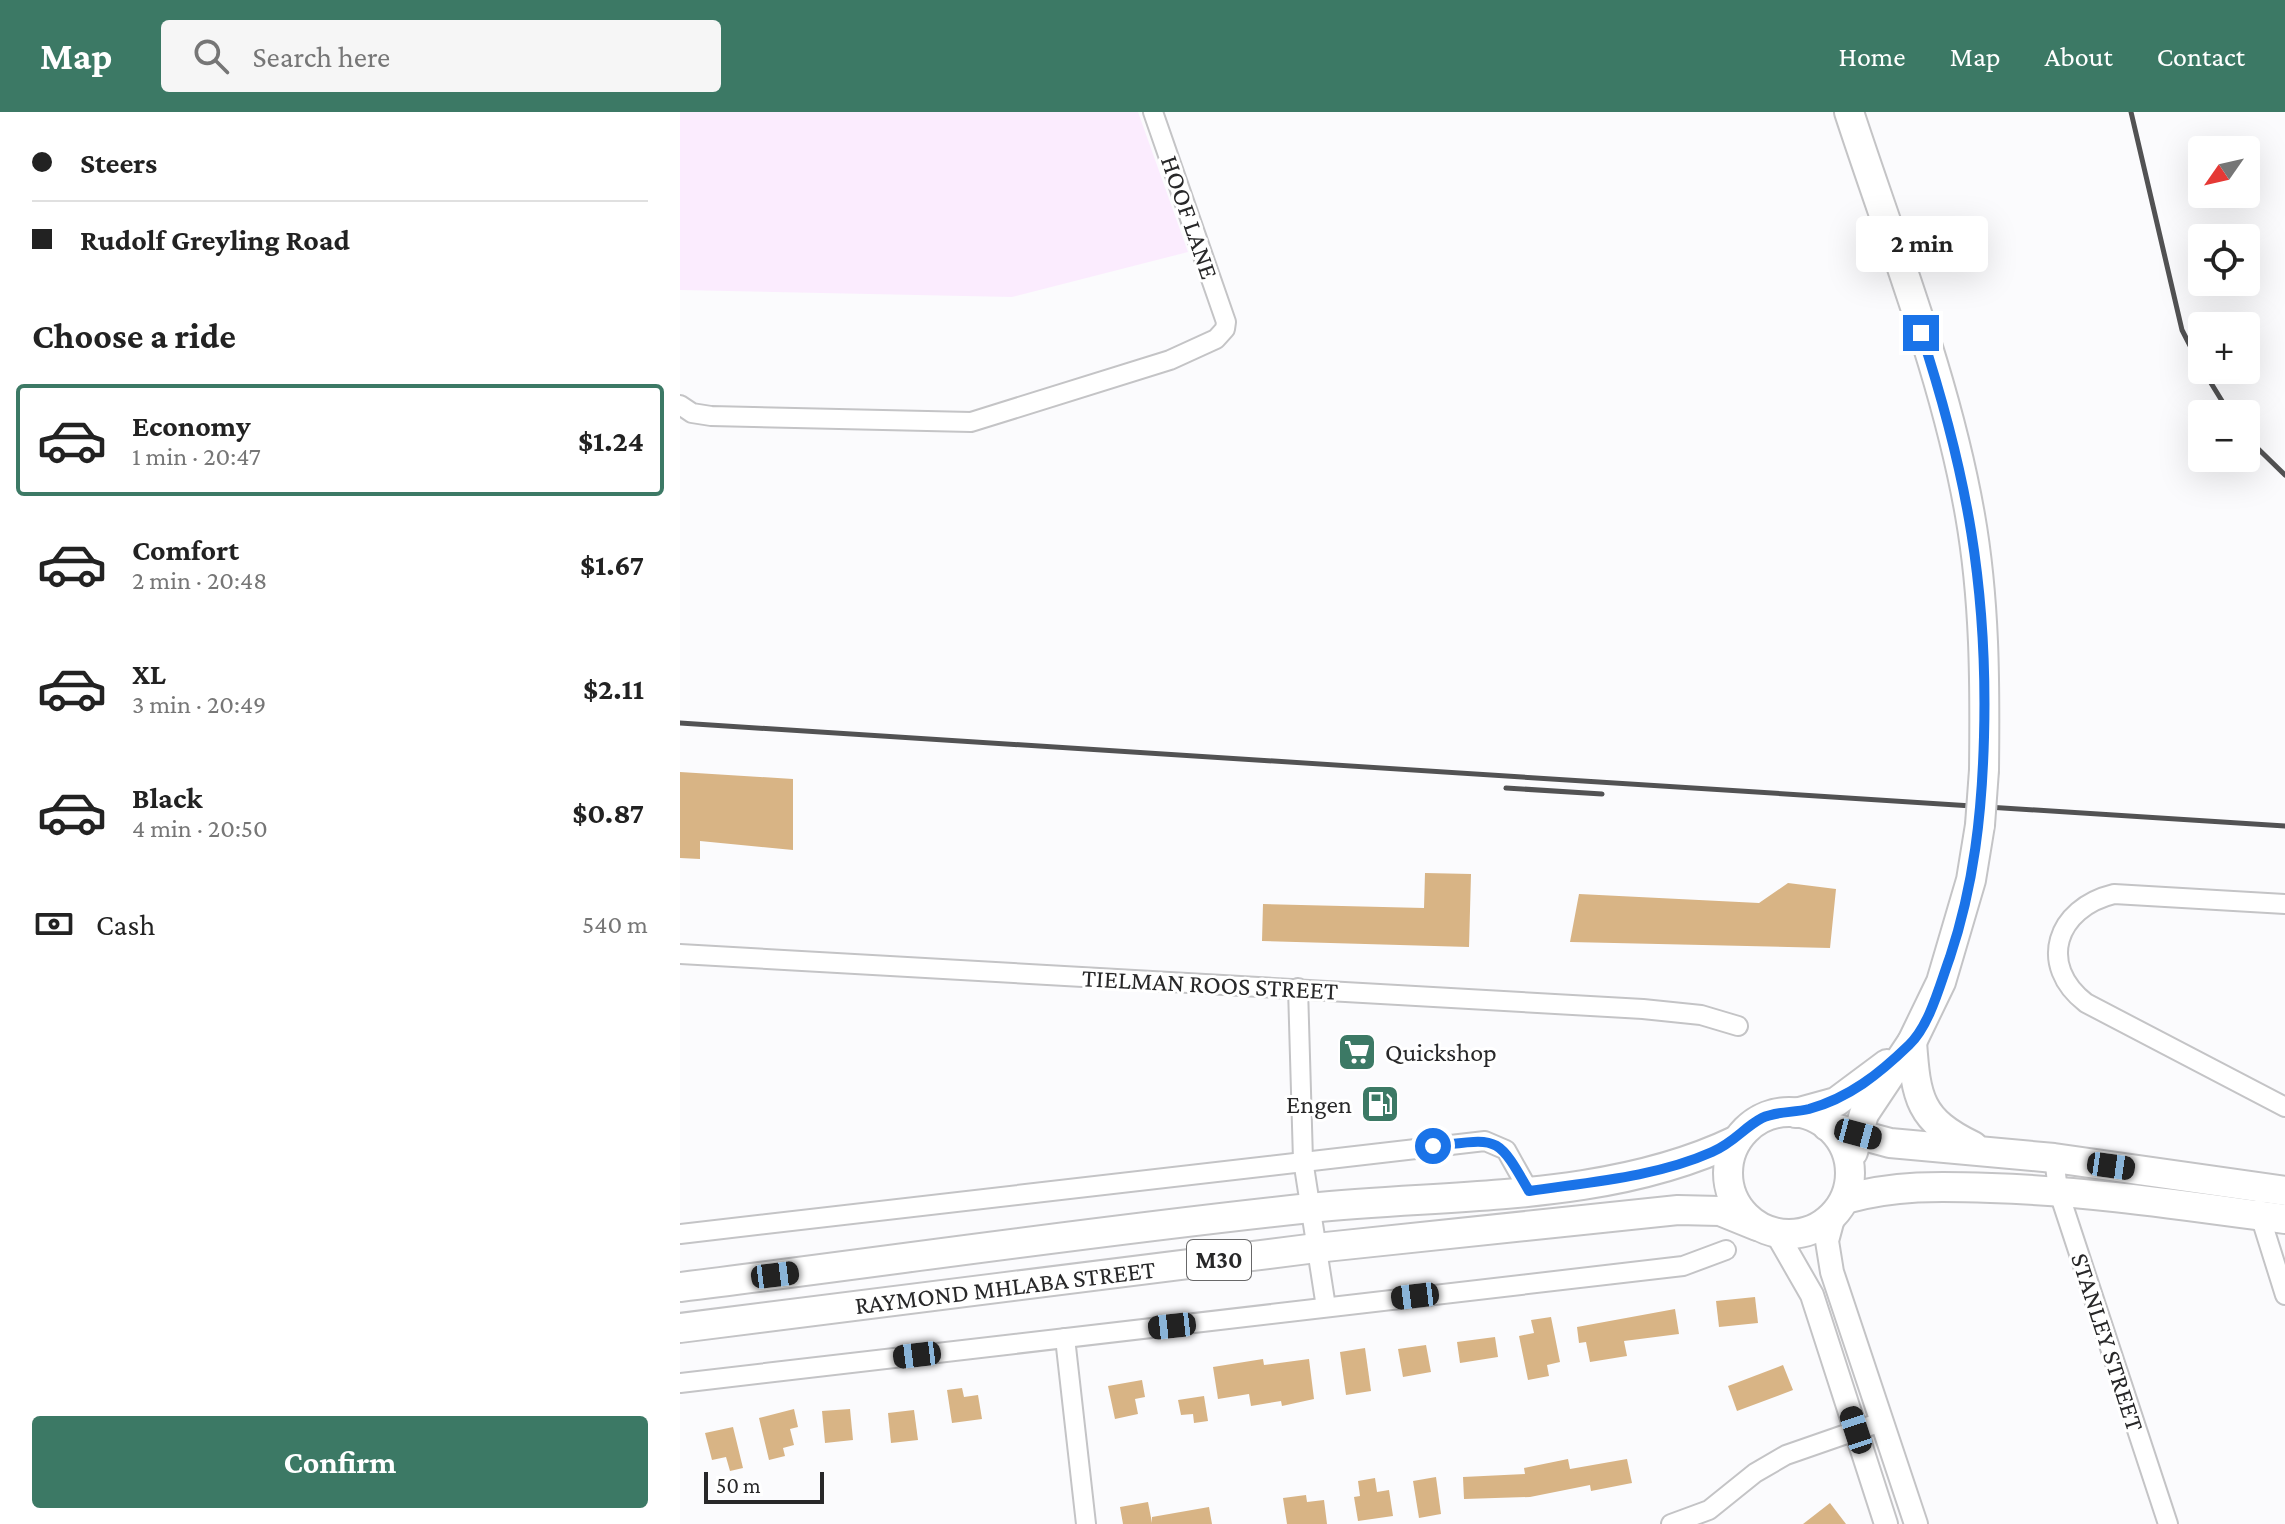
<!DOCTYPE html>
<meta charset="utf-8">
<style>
body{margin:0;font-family:"Crimson Pro",serif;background:#f6f6f6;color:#222;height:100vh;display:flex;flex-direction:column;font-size:30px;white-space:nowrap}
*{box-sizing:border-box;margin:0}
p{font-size:26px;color:#767676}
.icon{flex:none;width:44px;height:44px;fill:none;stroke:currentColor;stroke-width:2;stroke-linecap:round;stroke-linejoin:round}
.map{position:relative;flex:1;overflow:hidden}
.sheet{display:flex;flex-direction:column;background:#fff;width:680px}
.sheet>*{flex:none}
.hud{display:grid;align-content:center;height:176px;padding:0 32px;background:#fff}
.needle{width:52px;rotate:236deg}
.fabs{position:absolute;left:1508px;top:24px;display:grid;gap:16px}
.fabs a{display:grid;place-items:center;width:72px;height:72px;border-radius:8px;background:#fff;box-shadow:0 8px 32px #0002;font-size:40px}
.scale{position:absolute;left:24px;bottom:20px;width:120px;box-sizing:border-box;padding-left:8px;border:4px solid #282829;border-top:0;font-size:22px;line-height:28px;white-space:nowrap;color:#282829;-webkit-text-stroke:6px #fff;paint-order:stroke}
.end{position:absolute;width:36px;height:36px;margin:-18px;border:10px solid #1a73e8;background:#fff;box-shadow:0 0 0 4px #fff}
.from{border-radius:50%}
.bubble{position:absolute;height:56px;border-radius:8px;background:#fff;box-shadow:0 8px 32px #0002;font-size:26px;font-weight:700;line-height:56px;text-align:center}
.car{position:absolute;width:24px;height:48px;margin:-24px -12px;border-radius:10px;box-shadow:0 0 6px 2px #0007;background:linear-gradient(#222 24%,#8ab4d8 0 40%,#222 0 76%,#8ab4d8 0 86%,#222 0)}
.hud b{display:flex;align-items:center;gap:28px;height:76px;font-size:30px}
.hud b+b{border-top:2px solid #e0e0e0}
.hud i{width:20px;height:20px;background:#222}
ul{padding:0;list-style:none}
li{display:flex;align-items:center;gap:24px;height:112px;margin:0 16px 12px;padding:0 16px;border:4px solid transparent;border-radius:8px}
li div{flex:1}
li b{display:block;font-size:30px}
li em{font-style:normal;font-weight:700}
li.selected{border-color:#3c7965}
li>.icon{width:72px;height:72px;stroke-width:1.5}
h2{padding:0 32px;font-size:36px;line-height:96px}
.pay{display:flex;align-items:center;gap:20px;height:88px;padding:0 32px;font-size:30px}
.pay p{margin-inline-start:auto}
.cta{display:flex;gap:16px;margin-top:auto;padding:16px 32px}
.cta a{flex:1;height:92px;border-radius:8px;background:#3c7965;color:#fff;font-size:32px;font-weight:700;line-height:92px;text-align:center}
header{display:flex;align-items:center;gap:48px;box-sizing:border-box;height:112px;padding:0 40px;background:#3c7965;color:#fff}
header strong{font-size:38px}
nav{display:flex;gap:44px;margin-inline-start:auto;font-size:28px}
.search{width:560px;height:72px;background:#f6f6f6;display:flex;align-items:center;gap:20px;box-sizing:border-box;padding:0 28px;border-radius:8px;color:#767676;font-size:30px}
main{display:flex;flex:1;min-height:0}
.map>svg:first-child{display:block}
</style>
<header>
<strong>Map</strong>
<div class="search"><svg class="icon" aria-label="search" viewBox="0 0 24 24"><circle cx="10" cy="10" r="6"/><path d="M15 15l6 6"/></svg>Search here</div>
<nav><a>Home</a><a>Map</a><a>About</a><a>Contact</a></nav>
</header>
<main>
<section class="sheet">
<div class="hud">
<b><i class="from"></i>Steers</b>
<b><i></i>Rudolf Greyling Road</b>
</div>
<h2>Choose a ride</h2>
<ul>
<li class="selected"><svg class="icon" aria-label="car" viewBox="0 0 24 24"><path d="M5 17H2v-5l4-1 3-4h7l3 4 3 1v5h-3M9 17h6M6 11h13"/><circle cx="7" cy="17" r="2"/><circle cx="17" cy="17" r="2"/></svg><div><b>Economy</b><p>1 min · 20:47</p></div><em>$1.24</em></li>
<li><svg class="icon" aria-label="car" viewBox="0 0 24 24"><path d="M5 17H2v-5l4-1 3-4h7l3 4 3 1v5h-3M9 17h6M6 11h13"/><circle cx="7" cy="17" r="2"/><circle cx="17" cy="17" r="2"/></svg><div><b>Comfort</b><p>2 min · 20:48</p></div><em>$1.67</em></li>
<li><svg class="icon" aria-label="car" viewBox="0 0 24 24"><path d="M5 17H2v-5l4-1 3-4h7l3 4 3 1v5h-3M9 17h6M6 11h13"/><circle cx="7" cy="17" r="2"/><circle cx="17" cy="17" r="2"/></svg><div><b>XL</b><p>3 min · 20:49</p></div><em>$2.11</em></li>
<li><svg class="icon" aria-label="car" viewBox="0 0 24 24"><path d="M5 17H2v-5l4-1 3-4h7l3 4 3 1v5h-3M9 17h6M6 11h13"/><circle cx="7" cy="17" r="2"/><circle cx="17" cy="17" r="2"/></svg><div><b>Black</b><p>4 min · 20:50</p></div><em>$0.87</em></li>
</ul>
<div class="pay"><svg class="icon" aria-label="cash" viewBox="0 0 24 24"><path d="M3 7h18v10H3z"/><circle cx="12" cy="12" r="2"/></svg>Cash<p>540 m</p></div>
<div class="cta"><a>Confirm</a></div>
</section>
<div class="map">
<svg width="1605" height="1412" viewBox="0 0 1605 1412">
<rect width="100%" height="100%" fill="#fbfbfd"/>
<path fill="#fbecfe" d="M0 0H458L508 140 332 185 0 178Z"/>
<g fill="#d8b485">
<path d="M0 660 113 667V738L20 729V747L0 746Z"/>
<path d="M745 761 791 762 789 835 582 829 583 792 744 796Z"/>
<path d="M1108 771 1156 777 1150 836 890 830 899 782 1079 791Z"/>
<path d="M1075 1185 1078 1211 1039 1215 1036 1189Z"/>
<path d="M995 1197 999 1222 944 1229 947 1244 910 1250 906 1230 899 1231 897 1215Z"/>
<path d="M871 1205 880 1250 867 1253 869 1264 848 1268 839 1224 854 1221 851 1208Z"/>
<path d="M815 1225 818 1245 780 1251 777 1230Z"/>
<path d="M746 1233 751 1260 723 1265 718 1237Z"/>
<path d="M685 1236 691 1279 666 1283 660 1240Z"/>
<path d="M583 1247 584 1253 629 1247 634 1287 602 1294 601 1289 571 1294 569 1282 538 1287 533 1255Z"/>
<path d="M1103 1253 1113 1278 1057 1299 1048 1274Z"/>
<path d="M462 1268 465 1285 455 1287 458 1302 435 1307 428 1274Z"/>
<path d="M282 1276 284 1285 298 1283 302 1307 272 1311 267 1278Z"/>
<path d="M524 1284 528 1309 514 1311 513 1302 501 1303 498 1288Z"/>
<path d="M114 1297 118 1315 110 1317 114 1333 103 1336 105 1344 89 1348 79 1306Z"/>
<path d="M170 1297 173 1328 145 1331 142 1299Z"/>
<path d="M234 1298 238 1328 211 1331 208 1301Z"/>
<path d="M53 1315 63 1356 50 1359 46 1345 32 1348 25 1321Z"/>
<path d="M888 1347 890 1357 947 1347 952 1371 911 1379 910 1373 850 1385 784 1387 783 1365 845 1362 844 1356Z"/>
<path d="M756 1365 761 1402 739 1406 733 1369Z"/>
<path d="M695 1366 697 1380 709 1378 713 1404 678 1409 674 1385 680 1384 678 1369Z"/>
<path d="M626 1383 627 1390 644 1388 647 1412H607L603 1386Z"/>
<path d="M468 1390 472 1411V1405L529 1395 532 1412H443L440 1395Z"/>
<path d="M1150 1391 1166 1412H1123Z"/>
</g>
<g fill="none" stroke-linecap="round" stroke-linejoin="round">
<g stroke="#c4c4c6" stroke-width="22">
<g id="minor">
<path d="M0 293 12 301 31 304 291 310 490 248 536 227 545 217 546 210 473 0"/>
<path d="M1605 792 1434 782C1376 796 1357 853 1406 891L1605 995"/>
<path d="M0 842 963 897 1021 903 1058 914"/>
<path d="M618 876 623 1048 646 1195"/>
<path d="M1374 1046 1378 1078 1488 1412"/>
<path d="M1578 1097 1605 1183"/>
<path d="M0 1122 805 1029 826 1038 849 1079"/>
<path d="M385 1226 406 1412"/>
<path d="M0 1271 1003 1154 1046 1138"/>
<path d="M991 1412 1029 1398 1075 1361 1106 1343 1201 1310"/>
</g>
</g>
<g stroke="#c4c4c6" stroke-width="26">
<g id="tertiary">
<path d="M1154 1103 1147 1129 1152 1160 1236 1412"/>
<path d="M1097 1122 1132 1183 1206 1412"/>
</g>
</g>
<g stroke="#c4c4c6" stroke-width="32">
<g id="primary">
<path d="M1169 0C1212 132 1266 266 1290 403 1305 488 1305 572 1304 658"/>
<path d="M1232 930C1236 986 1239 1008 1293 1034"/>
<circle cx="1109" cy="1061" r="61"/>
<path d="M1116 1001 1156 990 1207 952"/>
<path d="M1147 1014 1210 1031 1374 1046 1605 1079"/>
<path d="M1173 1040 1184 1002 1232 930 1261 870 1291 768 1300 713"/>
<path d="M1165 1087C1215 1073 1259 1074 1311 1076 1410 1079 1507 1094 1605 1107"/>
<path d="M0 1175C210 1149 420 1118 630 1096 771 1081 926 1091 1057 1028"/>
<path d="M0 1216 636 1136 998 1098 1040 1099 1077 1114"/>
</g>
</g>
<use href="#minor" stroke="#fff" stroke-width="18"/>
<use href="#tertiary" stroke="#fff" stroke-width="22"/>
<use href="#primary" stroke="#fff" stroke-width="28"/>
<g stroke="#525253" stroke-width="5">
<path d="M1451 0 1502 218 1522 257"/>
<path d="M1523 258 1550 302"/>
<path d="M1566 325 1605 363"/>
<path d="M0 611 1605 714"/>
<path d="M826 676 922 682"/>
</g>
<g stroke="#c4c4c6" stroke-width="32" stroke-linecap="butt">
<path id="primary-bridge" d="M1300 713 1304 658"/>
</g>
<use href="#primary-bridge" stroke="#fff" stroke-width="28"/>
</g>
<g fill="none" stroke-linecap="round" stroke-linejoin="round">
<path stroke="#1a73e8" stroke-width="10" d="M753 1034C818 1027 816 1021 849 1079 910 1070 976 1065 1032 1040 1055 1030 1063 1016 1082 1006 1096 999 1113 1001 1129 997 1169 986 1199 962 1229 933 1250 913 1260 872 1270 845 1294 773 1302 701 1304 625 1308 477 1287 362 1241 221"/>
</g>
<defs>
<g id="supermarket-square" transform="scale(2)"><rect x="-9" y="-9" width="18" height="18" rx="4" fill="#3c7965" stroke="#fff"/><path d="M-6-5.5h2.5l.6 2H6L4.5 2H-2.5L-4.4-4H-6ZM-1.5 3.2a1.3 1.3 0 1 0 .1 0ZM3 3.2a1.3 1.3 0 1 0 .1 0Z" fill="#fff"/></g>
<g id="fuel-square" transform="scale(2)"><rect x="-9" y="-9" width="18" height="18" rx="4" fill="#3c7965" stroke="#fff"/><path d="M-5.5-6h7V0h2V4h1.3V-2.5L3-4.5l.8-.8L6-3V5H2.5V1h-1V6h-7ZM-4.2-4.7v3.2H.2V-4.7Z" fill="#fff"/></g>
</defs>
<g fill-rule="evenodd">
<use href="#supermarket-square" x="677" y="940"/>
<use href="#fuel-square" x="700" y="992"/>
</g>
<g text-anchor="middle" stroke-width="6" stroke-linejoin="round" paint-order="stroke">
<rect fill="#fff" stroke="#686869" stroke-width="2" x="507" y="1128" width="64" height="40" rx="6"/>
<g font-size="24" font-weight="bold" fill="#282829">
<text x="539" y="1156">M30</text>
</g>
<g font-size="26" fill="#282829" stroke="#fff">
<text transform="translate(510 105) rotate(71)" y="9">HOOF LANE</text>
<text transform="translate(530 872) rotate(3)" y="9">TIELMAN ROOS STREET</text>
<text transform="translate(325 1175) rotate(-7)" y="9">RAYMOND MHLABA STREET</text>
<text transform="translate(1428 1230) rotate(72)" y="9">STANLEY STREET</text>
</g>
<g font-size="26" fill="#282829" stroke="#fff" text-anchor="start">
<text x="705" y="949">Quickshop</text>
<text x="672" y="1001" text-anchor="end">Engen</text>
</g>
</g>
</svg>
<div class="fabs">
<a><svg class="needle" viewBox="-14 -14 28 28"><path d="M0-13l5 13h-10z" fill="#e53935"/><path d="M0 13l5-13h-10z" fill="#767676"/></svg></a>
<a><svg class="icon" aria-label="locate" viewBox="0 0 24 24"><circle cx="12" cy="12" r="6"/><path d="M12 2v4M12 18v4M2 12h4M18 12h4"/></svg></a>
<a>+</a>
<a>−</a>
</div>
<div class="scale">50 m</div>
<i class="end from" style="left:753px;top:1034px"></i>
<i class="end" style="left:1241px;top:221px"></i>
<div class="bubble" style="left:1176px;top:104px;width:132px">2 min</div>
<i class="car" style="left:1178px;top:1022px;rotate:105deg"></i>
<i class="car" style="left:1431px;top:1054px;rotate:98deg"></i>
<i class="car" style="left:95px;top:1163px;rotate:83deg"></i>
<i class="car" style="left:735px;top:1184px;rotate:263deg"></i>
<i class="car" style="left:492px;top:1214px;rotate:264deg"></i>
<i class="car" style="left:237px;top:1243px;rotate:263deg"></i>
<i class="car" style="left:1176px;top:1318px;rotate:342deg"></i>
</div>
</main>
